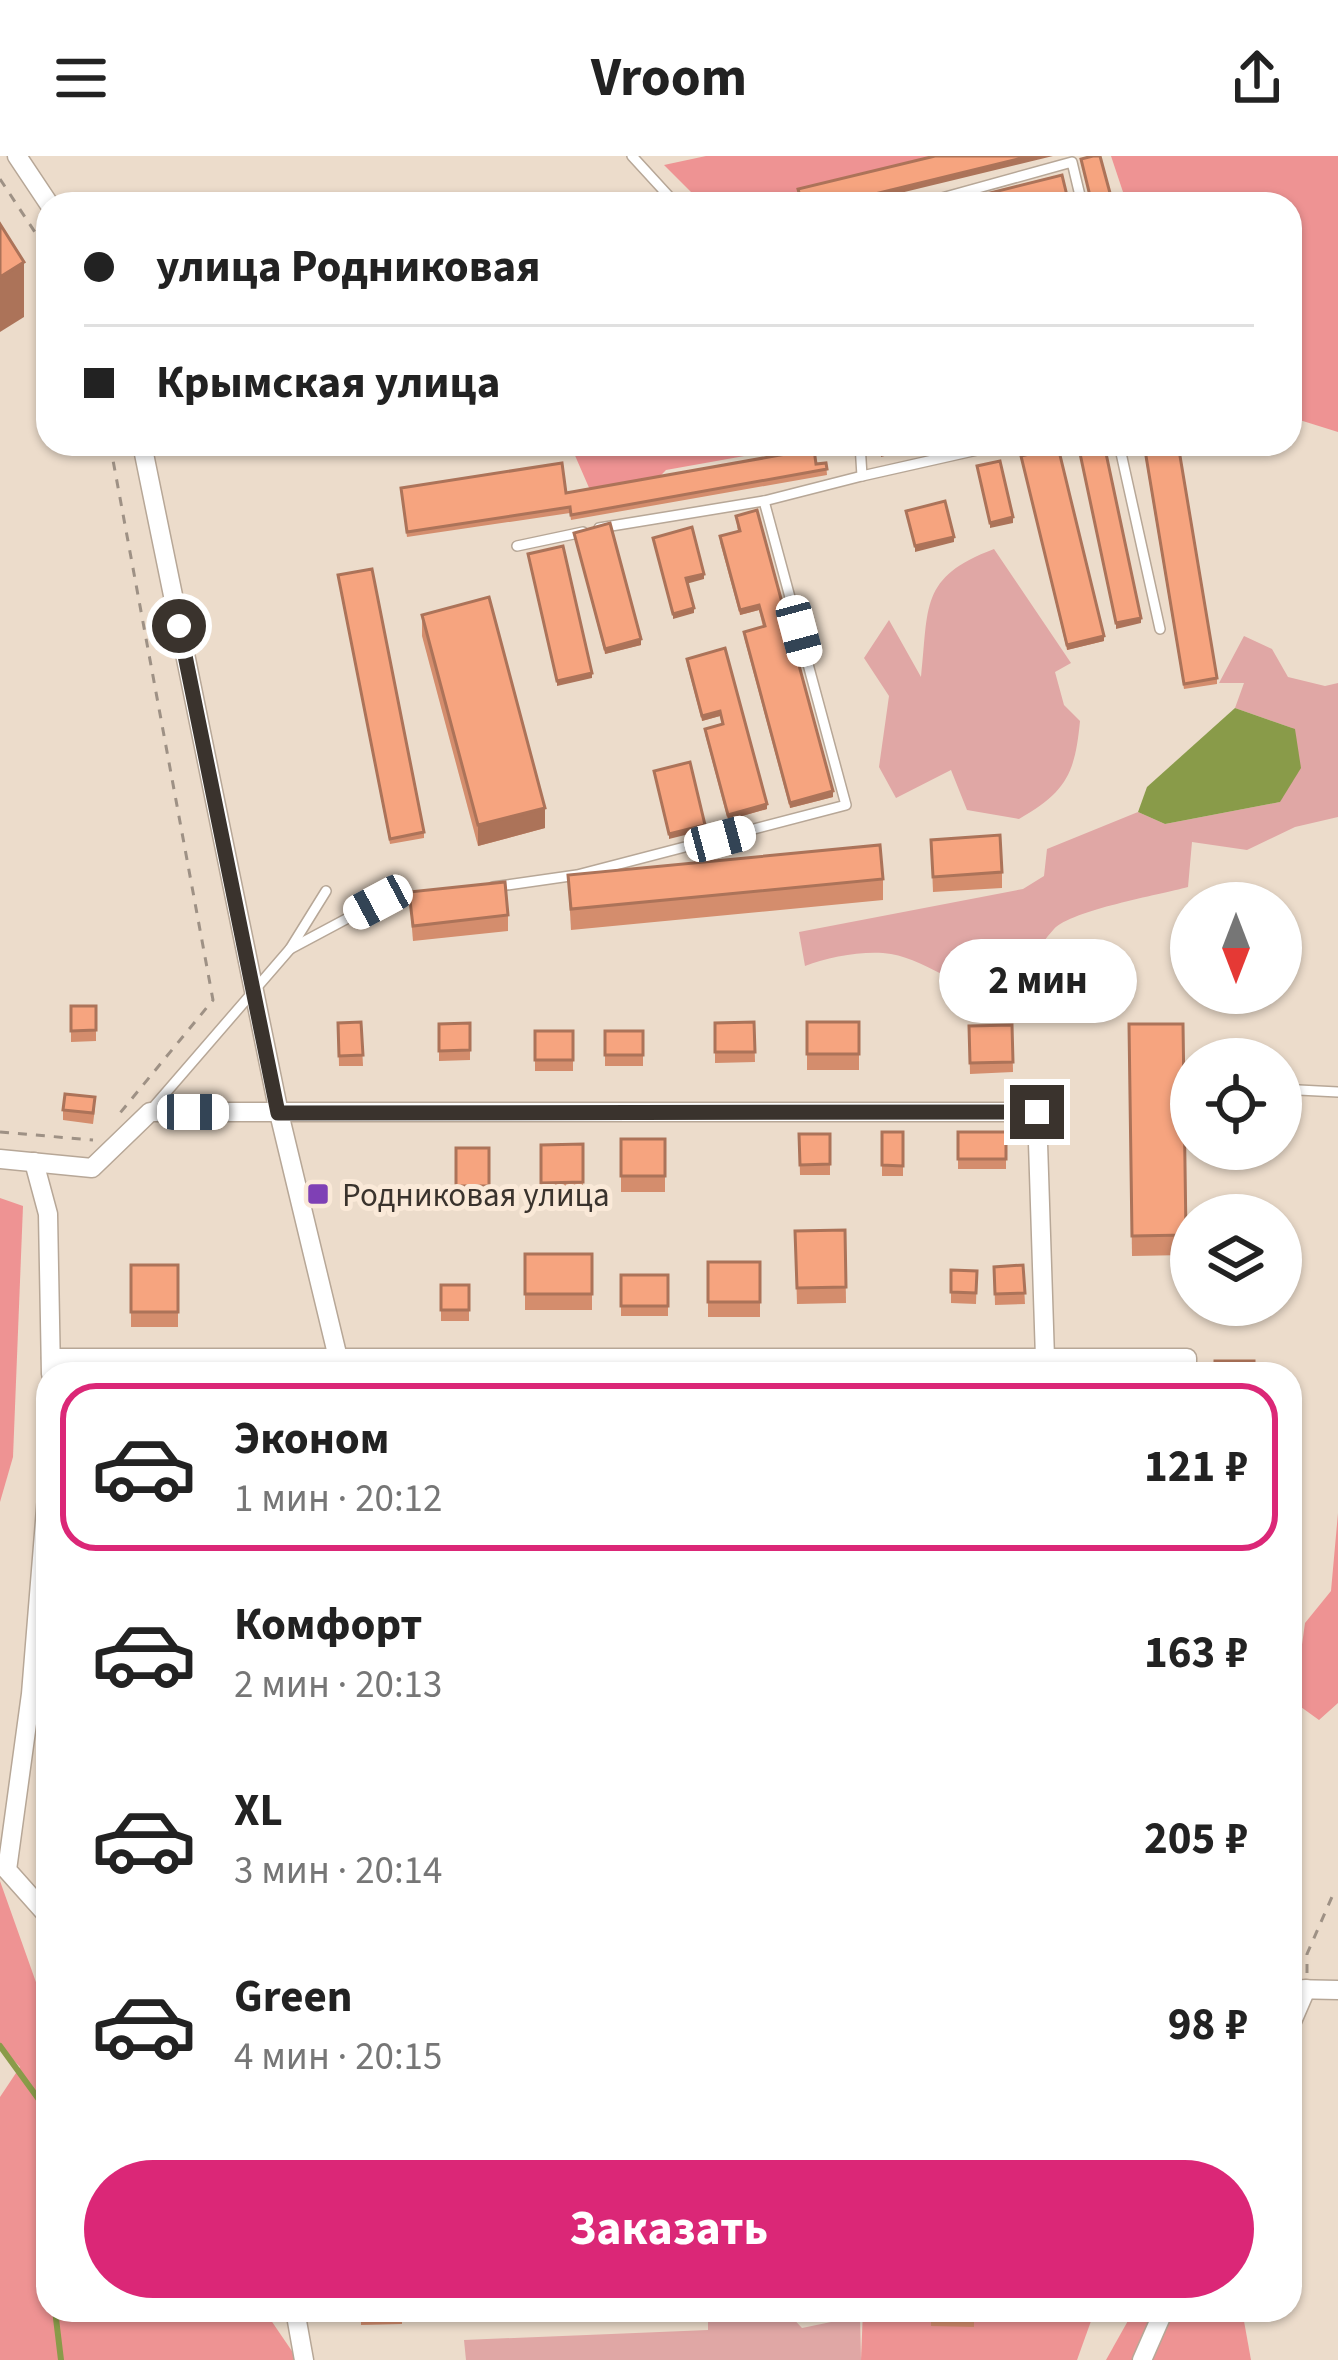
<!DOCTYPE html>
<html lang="ru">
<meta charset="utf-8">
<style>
body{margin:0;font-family:"Source Sans 3",sans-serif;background:#f2f2f2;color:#222;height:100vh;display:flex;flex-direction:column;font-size:45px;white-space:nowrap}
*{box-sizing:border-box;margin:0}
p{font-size:39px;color:#767676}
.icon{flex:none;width:66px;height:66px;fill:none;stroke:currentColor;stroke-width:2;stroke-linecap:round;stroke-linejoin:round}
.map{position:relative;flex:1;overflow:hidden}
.panel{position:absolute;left:36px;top:1206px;width:1266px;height:960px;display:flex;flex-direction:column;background:#fff;border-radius:36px;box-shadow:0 3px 9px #0004}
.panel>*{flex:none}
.top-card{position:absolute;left:36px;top:36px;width:1266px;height:264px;border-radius:36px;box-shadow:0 3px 9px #0004;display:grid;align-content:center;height:264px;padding:0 48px;background:#fff}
.needle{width:78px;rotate:180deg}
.tools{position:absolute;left:1170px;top:726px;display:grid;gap:24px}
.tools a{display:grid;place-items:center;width:132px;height:132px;border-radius:50%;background:#fff;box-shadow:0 3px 9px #0004;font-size:60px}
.end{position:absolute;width:54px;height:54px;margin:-27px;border:15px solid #3a332d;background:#fff;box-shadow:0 0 0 6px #fff}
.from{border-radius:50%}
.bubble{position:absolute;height:84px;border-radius:42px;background:#fff;box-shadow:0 3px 9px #0004;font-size:39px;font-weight:700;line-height:84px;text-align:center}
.car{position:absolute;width:36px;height:72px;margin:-36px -18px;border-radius:15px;box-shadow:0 0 9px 3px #0007;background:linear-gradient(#fff 24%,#345 0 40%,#fff 0 76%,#345 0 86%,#fff 0)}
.top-card b{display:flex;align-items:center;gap:42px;height:114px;font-size:45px}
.top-card b+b{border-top:3px solid #e0e0e0}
.top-card i{width:30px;height:30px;background:#222}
ul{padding:21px 0 0;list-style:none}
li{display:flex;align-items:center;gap:36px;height:168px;margin:0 24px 18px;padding:0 24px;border:6px solid transparent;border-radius:36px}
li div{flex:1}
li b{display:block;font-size:45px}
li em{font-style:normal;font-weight:700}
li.on{border-color:#db2777}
li>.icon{width:108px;height:108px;stroke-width:1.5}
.primary-button{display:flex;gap:24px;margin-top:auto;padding:24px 48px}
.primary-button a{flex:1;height:138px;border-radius:72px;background:#db2777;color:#fff;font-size:48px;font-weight:700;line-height:138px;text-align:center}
header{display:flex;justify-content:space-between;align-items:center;height:156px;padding:0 48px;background:#fff;font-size:54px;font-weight:700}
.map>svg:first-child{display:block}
</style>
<header><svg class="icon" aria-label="menu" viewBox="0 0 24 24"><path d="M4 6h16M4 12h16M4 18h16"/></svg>Vroom<svg class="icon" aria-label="share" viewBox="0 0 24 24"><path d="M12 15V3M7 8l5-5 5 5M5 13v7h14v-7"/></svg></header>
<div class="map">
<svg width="1338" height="2204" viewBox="0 0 1338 2204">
<rect width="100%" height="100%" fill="#ecdccb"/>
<g fill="#e0a7a5">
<path d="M994 393 1071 507 1055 516 1064 549 1080 565C1075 618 1066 636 1019 663L967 654 951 614 896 642 879 611 889 540 864 502 889 464 921 521C929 451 919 421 994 393Z"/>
<path d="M1244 480 1272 493 1288 521 1325 530 1338 527V661L1295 671 1247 694 1192 686 1188 731C1159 739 1072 754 1054 773 1033 795 1027 820 1009 843 964 838 930 805 891 798 865 794 829 801 805 810L799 776 1023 733 1044 720 1047 693 1138 656 1165 668 1280 646 1292 572 1235 552 1244 527H1219Z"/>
<path d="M708 2154H785L802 2172 860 2160 861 2204H466L464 2184 708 2174Z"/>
</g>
<g fill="#ee9393">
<path d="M706 0H957L786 41 701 46 664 9Z"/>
<path d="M1111 0H1338V276L1290 261V48H1127Z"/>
<path d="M570 288H812L666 314 638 343 590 334Z"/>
<path d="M0 1042 23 1050 13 1301 0 1346Z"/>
<path d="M1338 1357V1547L1319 1564 1294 1546 1305 1467 1331 1435Z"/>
<path d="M0 1725 48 1860V2154H264L298 2204H0V1941L20 1911 0 1890Z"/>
<path d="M863 2154H1095L1077 2204H861Z"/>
<path d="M1134 2154H1242L1251 2204H1106Z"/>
</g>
<path fill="#899b49" d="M1235 552 1295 573 1301 612 1280 646 1165 668 1138 656 1147 631Z"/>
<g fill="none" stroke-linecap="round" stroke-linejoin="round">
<g stroke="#899b49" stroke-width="6">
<path d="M0 1890 48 1956"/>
<path d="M55 2154 61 2204"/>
</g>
<g stroke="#b7a797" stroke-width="12">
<g id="service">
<path d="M632 0 676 48"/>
<path d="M920 48 1072 6 1082 48"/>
<path d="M1119 288 1160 473"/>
<path d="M862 320 1004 288"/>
<path d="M599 372 764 345 862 320 860 288"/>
<path d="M517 390 583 376"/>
<path d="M493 731 577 719 846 649 764 345"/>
<path d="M290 793 378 746 417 741"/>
<path d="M1299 934 1338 936"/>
<path d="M150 955 290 793 326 735"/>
</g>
</g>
<g stroke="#b7a797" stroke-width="21">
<g id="minor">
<path d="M17 0 49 48"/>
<path d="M142 288 279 957 338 1202"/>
<path d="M0 1003 92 1012 150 956H1037L1045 1202"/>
<path d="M34 1006 48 1058 51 1218"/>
<path d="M51 1202H1187V1218"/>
<path d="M48 1328 31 1538 7 1714 48 1760"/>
<path d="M1290 1833 1338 1834"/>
<path d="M1290 1870 1306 1833"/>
<path d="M295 2154 304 2204"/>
<path d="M1142 2204 1164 2154"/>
</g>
</g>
<g stroke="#9e9185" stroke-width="3" stroke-dasharray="9 9" stroke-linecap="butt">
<path d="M0 23 48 96"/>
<path d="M110 288 213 844 120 957"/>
<path d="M0 976 93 984"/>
<path d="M1307 1817V1798L1335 1734"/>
</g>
<use href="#service" stroke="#fff" stroke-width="9"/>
<use href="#minor" stroke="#fff" stroke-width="18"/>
</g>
<g fill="#d48d6d">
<path d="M831 288H850V294L832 295Z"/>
<path d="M1143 288 1217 522V528L1184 533Z"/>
<path d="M1021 300 1104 485 1067 494Z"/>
<path d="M826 307 827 319 571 364 570 357 407 381 401 337H566Z"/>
<path d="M736 360 833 641 790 652 744 481V476L763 471 759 454 740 459 720 386V380L738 376Z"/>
<path d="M574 377 641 489 605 498Z"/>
<path d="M338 419 424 676V682L390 688Z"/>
<path d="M422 459 545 672 478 690 422 480Z"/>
<path d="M725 492 767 653 728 664 705 578V573L722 568 720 560 702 565 687 508V503Z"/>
<path d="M931 684 1002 716V732L933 736Z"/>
<path d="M568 719 883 723V744L571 774Z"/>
<path d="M409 736 508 759V775L413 785Z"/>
<path d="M71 850H96V885L71 886Z"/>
<path d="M361 866 363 910H339L338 867Z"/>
<path d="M754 866 755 906 715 907V867Z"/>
<rect x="807" y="866" width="52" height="48"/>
<path d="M470 867V904L439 905V868Z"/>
<path d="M1129 868H1183L1186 1099 1132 1100Z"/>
<path d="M1012 869 1013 916 970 918 969 870Z"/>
<rect x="535" y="875" width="38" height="40"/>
<rect x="605" y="875" width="38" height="35"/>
<path d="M95 952 93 968 63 964V954Z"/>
<rect x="882" y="976" width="21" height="44"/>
<rect x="958" y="976" width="48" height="37"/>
<path d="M799 978H830V1019H800Z"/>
<rect x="621" y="983" width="44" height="53"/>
<path d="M583 988V1037L541 1038V989Z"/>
<rect x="456" y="992" width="33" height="48"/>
<path d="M845 1074 846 1147 797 1148 795 1075Z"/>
<rect x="525" y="1098" width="67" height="56"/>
<rect x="708" y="1106" width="52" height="55"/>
<rect x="131" y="1109" width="47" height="62"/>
<path d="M1023 1109 1025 1148 995 1149 994 1111Z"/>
<path d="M951 1114 977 1115 976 1148 951 1147Z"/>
<rect x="621" y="1119" width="47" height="41"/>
<rect x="441" y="1129" width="28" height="36"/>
<path d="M361 2154H402V2168L361 2169Z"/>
<path d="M574 2154H608V2161L574 2162Z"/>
<path d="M931 2154H974V2171L931 2170Z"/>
</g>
<g fill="#ac7359">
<path d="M1031 0H1053L855 48H834Z"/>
<path d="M24 106V161L0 176V121Z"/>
<path d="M907 288H926L881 301V295Z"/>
<path d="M1013 361V367L990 372V367Z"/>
<path d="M954 381V386L915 396V390Z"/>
<path d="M704 418V423L686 428V422Z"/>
<path d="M759 449V454L740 459V454Z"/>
<path d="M694 452V457L673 463V458Z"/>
<path d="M1141 462V467L1116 473V467Z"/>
<path d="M1104 480V485L1067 494V489Z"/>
<path d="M641 483V489L605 498V493Z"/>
<path d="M592 517V522L557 530V525Z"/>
<path d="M720 555V560L702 565V560Z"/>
<path d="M833 635V641L790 652V647Z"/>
<path d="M767 648V653L728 664V659Z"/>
<path d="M545 652V672L478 690V669Z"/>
<path d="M705 669V674L669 683V678Z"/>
</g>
<g fill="#f6a47f" stroke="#ac7359" stroke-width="3">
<path d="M935 0H1031L834 48H802L798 33Z"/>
<path d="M1093 0H1100L1113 48H1092L1081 3Z"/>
<path d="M1062 19 1069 48H946Z"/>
<path d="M0 68 24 106 0 121Z"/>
<path d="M879 288H907L881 295Z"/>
<path d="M1078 288H1104L1141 462 1116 467Z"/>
<path d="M1144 288H1178L1217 522 1184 528Z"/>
<path d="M1058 291 1104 480 1067 489 1021 300Z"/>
<path d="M814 293 816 308 826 307 827 313 571 359 570 351 407 376 401 332 562 307 566 337Z"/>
<path d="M1000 305 1013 361 990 367 977 310Z"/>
<path d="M945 345 954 381 915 390 906 355Z"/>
<path d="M757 354 833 635 790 647 744 476 765 470 759 449 740 454 720 380 740 375 736 360Z"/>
<path d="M610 367 641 483 605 493 574 377Z"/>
<path d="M692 371 704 418 686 422 694 452 673 458 653 382Z"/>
<path d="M563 390 592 517 557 525 528 398Z"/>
<path d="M372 413 424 676 390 683 338 419Z"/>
<path d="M489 441 545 652 478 669 422 459Z"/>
<path d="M725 492 767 648 728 659 705 573 723 568 720 555 702 560 687 503Z"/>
<path d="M690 606 705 669 669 678 654 615Z"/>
<path d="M1000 679 1002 716 933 721 931 684Z"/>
<path d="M880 689 883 723 571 753 568 719Z"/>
<path d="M505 726 508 759 413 770 409 736Z"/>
<path d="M71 850H96V874L71 875Z"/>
<path d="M361 866 363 899 339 900 338 867Z"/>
<path d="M754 866 755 896H715V867Z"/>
<rect x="807" y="866" width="52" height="32"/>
<path d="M470 867V894L439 895V868Z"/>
<path d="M1129 868H1183L1186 1079 1132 1080Z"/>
<path d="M1012 869 1013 906 970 907 969 870Z"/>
<rect x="535" y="875" width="38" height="29"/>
<rect x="605" y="875" width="38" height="24"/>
<path d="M65 938 95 941 93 957 63 954Z"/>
<path d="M882 976H903V1010L882 1009Z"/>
<rect x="958" y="976" width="48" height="27"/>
<path d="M799 978H830V1008L800 1009Z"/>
<rect x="621" y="983" width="44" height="37"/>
<path d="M583 988V1026L541 1027V989Z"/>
<rect x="456" y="992" width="33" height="38"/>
<path d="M845 1074 846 1131 797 1132 795 1075Z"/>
<rect x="525" y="1098" width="67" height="40"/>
<rect x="708" y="1106" width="52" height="40"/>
<rect x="131" y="1109" width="47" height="47"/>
<path d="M1023 1109 1025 1137 995 1138 994 1111Z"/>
<path d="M951 1114 977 1115 976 1137 951 1136Z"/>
<rect x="621" y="1119" width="47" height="31"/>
<rect x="441" y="1129" width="28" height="25"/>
<rect x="1215" y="1205" width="39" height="13"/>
</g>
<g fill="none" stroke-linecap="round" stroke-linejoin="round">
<path stroke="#3a332d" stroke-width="15" d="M179 470 278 957 1037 956"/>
</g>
<rect fill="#7f40b5" stroke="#fae9d8" stroke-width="4.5" x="306" y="1026" width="24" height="24" rx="6"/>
<g text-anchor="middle" stroke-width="10" stroke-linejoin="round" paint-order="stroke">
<g font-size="33" fill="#3a332d" stroke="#fae9d8" text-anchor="start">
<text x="342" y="1050">Родниковая улица</text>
</g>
</g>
</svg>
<div class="tools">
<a><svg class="needle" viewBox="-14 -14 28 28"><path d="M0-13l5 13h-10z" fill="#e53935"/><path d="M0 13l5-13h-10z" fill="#767676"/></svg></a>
<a><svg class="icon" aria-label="locate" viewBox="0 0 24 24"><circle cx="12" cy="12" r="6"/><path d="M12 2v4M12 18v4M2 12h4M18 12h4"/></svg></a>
<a><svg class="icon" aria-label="layers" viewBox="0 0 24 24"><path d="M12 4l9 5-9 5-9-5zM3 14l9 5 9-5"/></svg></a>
</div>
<i class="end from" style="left:179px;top:470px"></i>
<i class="end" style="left:1037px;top:956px"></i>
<div class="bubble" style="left:939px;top:783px;width:198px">2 мин</div>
<i class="car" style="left:799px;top:475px;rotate:165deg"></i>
<i class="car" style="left:720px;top:683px;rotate:75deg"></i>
<i class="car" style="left:378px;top:746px;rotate:242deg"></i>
<i class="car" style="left:193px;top:956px;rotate:90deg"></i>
<div class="top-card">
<b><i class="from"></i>улица Родниковая</b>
<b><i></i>Крымская улица</b>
</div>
<section class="panel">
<ul>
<li class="on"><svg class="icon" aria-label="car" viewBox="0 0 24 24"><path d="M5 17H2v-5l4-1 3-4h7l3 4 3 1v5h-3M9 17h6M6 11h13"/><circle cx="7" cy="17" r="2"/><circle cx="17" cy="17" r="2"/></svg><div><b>Эконом</b><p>1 мин · 20:12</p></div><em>121 ₽</em></li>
<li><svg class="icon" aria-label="car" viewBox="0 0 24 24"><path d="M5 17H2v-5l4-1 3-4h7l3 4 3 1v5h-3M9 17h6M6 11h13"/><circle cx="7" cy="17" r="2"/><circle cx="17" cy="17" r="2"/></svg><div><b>Комфорт</b><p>2 мин · 20:13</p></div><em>163 ₽</em></li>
<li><svg class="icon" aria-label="car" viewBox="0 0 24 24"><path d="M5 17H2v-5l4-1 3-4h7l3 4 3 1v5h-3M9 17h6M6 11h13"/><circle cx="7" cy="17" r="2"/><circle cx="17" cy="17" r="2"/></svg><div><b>XL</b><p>3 мин · 20:14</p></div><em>205 ₽</em></li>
<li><svg class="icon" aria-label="car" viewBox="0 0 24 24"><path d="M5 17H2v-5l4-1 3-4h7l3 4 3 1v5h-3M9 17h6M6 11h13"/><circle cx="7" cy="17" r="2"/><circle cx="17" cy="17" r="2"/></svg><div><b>Green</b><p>4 мин · 20:15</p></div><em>98 ₽</em></li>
</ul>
<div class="primary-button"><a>Заказать</a></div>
</section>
</div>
